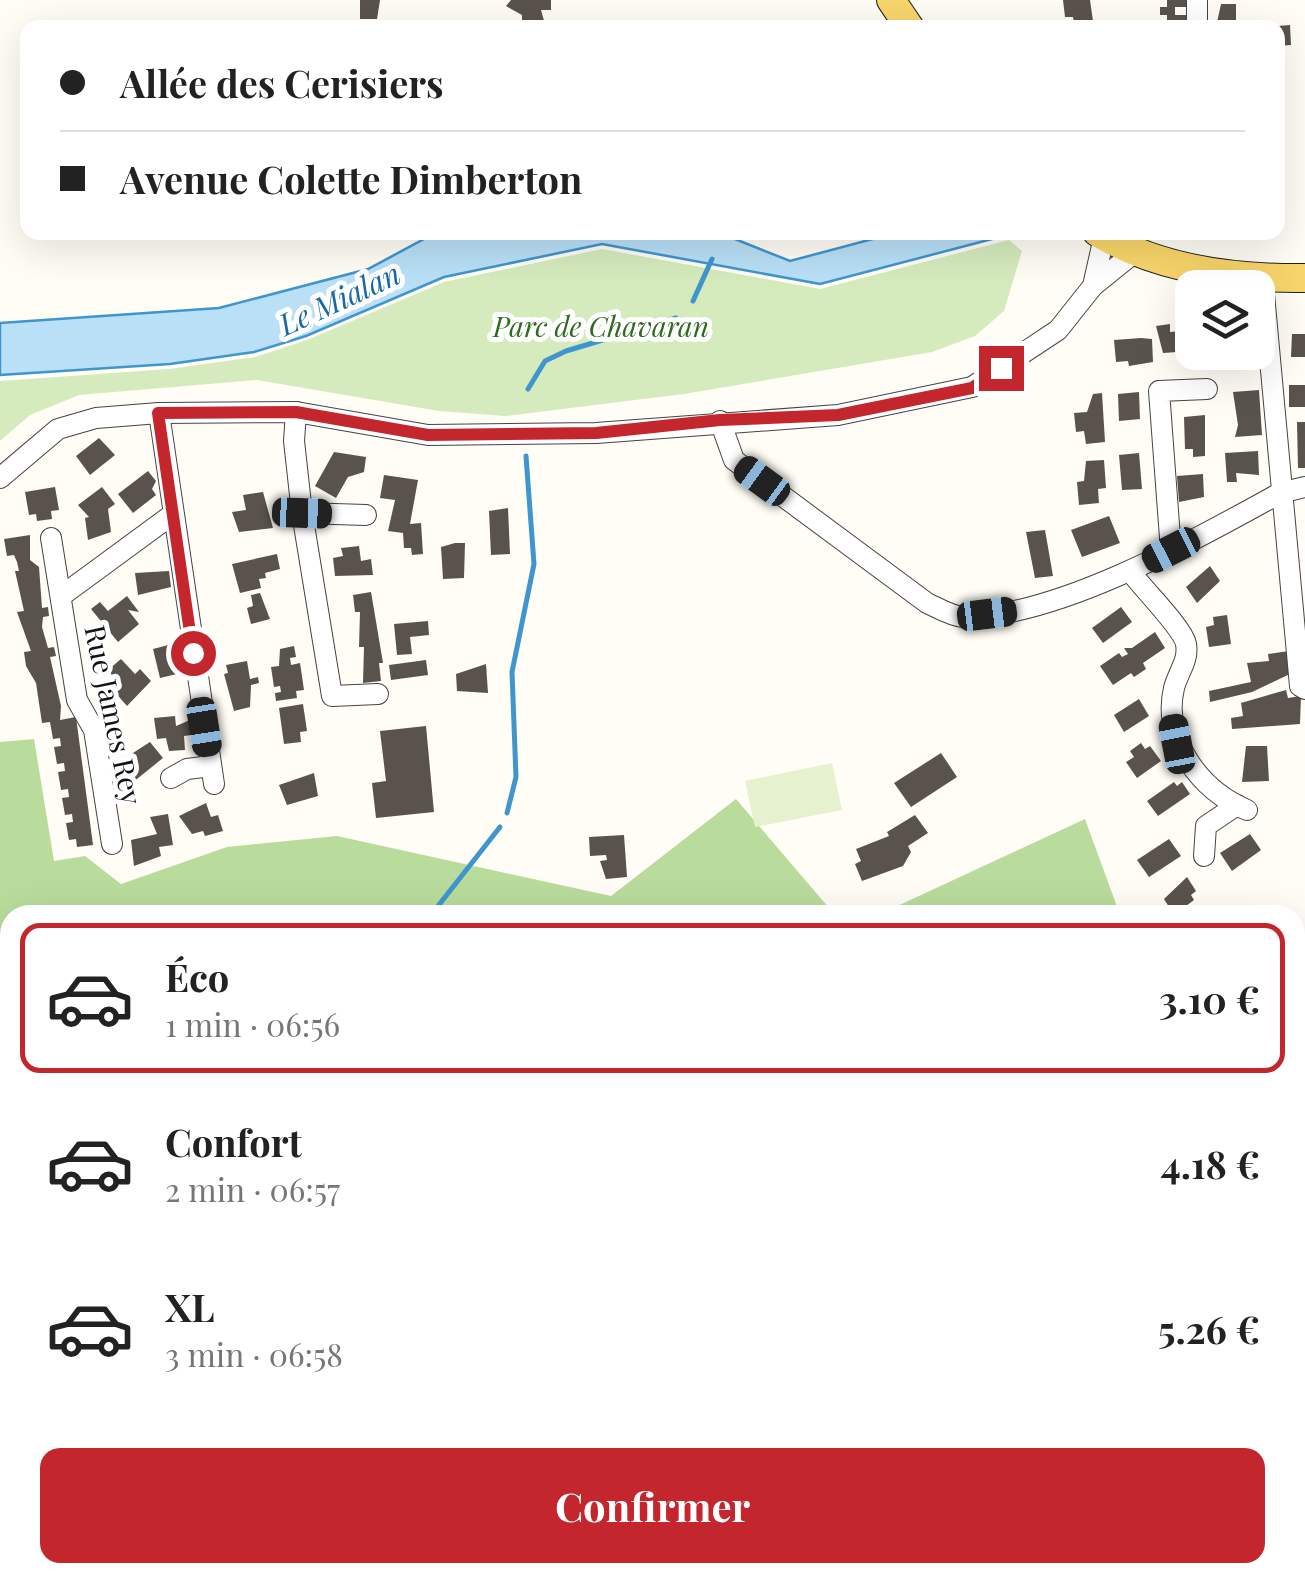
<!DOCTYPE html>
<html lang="fr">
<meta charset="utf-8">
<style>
body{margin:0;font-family:"Playfair Display",serif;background:#f6f6f6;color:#222;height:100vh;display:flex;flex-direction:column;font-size:38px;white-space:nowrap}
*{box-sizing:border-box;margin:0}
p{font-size:32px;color:#767676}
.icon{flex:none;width:55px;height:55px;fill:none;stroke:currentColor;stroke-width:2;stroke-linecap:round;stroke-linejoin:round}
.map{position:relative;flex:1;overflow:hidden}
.drawer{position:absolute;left:0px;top:905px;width:1305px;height:678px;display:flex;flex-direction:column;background:#fff;border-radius:30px 30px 0 0;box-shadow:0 10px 40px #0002}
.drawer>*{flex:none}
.guide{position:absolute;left:20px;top:20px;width:1265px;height:220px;border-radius:20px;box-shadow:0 10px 40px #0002;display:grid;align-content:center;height:220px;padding:0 40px;background:#fff}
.buttons{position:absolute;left:1175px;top:270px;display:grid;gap:20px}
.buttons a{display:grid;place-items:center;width:100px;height:100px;border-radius:20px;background:#fff;box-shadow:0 10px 40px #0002;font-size:50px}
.end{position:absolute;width:45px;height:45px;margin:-22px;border:12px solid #c4262e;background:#fff;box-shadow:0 0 0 5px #fff}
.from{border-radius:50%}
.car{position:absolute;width:30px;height:60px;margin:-30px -15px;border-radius:12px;box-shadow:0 0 8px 2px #0007;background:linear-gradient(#222 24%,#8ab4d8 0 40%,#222 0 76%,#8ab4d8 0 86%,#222 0)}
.guide b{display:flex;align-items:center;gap:35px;height:95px;font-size:38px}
.guide b+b{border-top:2px solid #e0e0e0}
.guide i{width:25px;height:25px;background:#222}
ul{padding:18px 0 0;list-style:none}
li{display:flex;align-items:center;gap:30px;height:150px;margin:0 20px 15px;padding:0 20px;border:5px solid transparent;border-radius:20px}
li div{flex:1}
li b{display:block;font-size:38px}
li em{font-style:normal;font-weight:700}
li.current{border-color:#c4262e}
li>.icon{width:90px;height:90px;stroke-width:1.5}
.primary-button{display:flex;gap:20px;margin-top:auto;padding:20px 40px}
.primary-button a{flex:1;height:115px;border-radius:20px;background:#c4262e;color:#fff;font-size:40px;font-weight:700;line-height:115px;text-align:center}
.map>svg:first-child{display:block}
</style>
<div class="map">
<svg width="1305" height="1581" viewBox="0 0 1305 1581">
<rect width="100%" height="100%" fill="#fffdf5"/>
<path fill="#d5ebbd" d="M1009 240 1022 251 1004 311 975 336 932 352 684 394 505 416 439 411 257 380 79 395 30 415 0 441V381L169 369 255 357 307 340 444 282 602 249 820 289Z"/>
<g fill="#b9dc9c">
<path d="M34 739 54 861 85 856 121 884 227 847 337 836 611 896 736 799 835 915H10V1572L1283 1573 1276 1581H0V742Z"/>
<path d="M1085 819 1120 915H878Z"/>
<path d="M1305 957V1551L1295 1561V974Z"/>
</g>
<path fill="#e6f2cf" d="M832 763 842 810 755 827 745 781Z"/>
<path fill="#b9e0f7" stroke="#3f96cf" stroke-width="2.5" d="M447 233H720L790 261 895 233H1015L820 284 602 244 444 277 306 336 254 352 170 364 0 375V323L219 308 368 269 426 238Z"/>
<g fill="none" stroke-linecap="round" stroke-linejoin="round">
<g stroke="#3f96cf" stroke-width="5">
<path d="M693 301 712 259"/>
<path d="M528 389 545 361 566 351 676 318"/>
<path d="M507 813 516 777 512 672 534 564 526 456"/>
<path d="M431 915 500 827"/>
<path d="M187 1581 189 1572"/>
<path d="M600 1581V1572"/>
<path d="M1091 1581 1093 1572"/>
</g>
</g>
<g fill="#5a524d">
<path d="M360 0H380L377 19H360Z"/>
<path d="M511 0H551V10H541L546 28H522V15L506 6Z"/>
<path d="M1063 0H1090L1094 28H1075L1073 17H1065Z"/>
<path d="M1167 0H1187V7H1175V15H1187L1186 28H1167V15H1160V7H1167Z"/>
<path d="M1221 4H1236V28L1216 27Z"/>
<path d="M1290 25 1291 45 1278 46V26Z"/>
<path d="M1170 324V332L1189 330 1191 351 1163 353 1156 326Z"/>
<path d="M1292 334H1305V357H1291Z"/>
<path d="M1141 338 1152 339 1153 362 1129 366 1128 361 1116 362 1114 340Z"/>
<rect x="1289" y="385" width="16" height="22"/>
<path d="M1259 390 1262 435 1235 437 1238 425 1233 392Z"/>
<path d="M1139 392 1140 419 1119 421 1118 394Z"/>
<path d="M1102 393 1105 442 1086 444 1084 431 1076 432 1074 413 1087 412 1093 394Z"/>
<path d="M1205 415V456L1193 457V449H1185L1184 417Z"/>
<path d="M1297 422H1305V468H1298Z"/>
<path d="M99 438 115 455 90 475 76 456Z"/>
<path d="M1258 451 1259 475 1236 473 1237 482H1227L1225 453Z"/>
<path d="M334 452 366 457 364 472 348 477 336 498 315 486Z"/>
<path d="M1139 453 1142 489 1122 490 1119 455Z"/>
<path d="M1104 460 1106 488 1098 489 1099 503 1079 505 1077 482 1084 481 1086 461Z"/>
<path d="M148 471 156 481 152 489 156 495 133 513 118 494Z"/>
<path d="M1203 474 1204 497 1179 502 1177 476Z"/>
<path d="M384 475 418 480 410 524 421 523 423 554 412 555 411 548H404L403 533 388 531 395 500 380 498Z"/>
<path d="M55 487 59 510 51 511 52 519 37 521 36 514 29 515 25 492Z"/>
<path d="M102 487 115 504 108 509 111 532 88 540 85 518 89 517 78 505Z"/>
<path d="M263 492 273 528 239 532 232 512 246 510 243 495Z"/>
<path d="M508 508 510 554 491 555 489 511Z"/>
<path d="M1109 516 1120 543 1082 557 1071 530Z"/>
<path d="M1045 530 1053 576 1035 578 1026 532Z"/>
<path d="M30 535V560L39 567 42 608 48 607 49 616 43 617 42 627 48 648 54 647 56 656 50 657 61 706 60 720 76 717 93 845 77 847 76 839 69 840 66 823 73 822 72 814 65 815 62 798 69 797 68 789 61 790 58 772 65 771 64 763 57 764 54 747 61 746 60 738 53 739 50 722 42 723 36 683 26 666 24 652 31 651 17 612 24 611 15 571H19L17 562 14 555 7 556 4 539Z"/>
<path d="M455 543H465L464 578 443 579 441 547Z"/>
<path d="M359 546 361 561 371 559 373 575 335 576 333 558 343 556 341 548Z"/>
<path d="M277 554 280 569 265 573 266 578 259 579 261 588 240 593 232 564Z"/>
<path d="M1210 566 1220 581 1197 603 1186 587Z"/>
<path d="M169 571 171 587 138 595 135 573Z"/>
<path d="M371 592 383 663H379L381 681 363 683 364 647H359L360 612H355L353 595Z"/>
<path d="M260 593 270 619 251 624 247 608 253 606 251 595Z"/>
<path d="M127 596 139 612 128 610 139 624 118 642 91 609 100 602 108 611Z"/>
<path d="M1121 607 1132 622 1103 643 1092 628Z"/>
<path d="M1227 615 1231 644 1209 647 1206 627 1214 625 1213 617Z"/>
<path d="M428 621 429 635 410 637 412 654 397 655 394 624Z"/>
<path d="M1155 632 1165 648 1143 663 1146 669 1134 677 1131 673 1113 685 1100 666 1119 653 1122 657 1128 654 1124 648H1132Z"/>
<path d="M172 644 181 673 160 678 153 649Z"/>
<path d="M294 646 296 657 290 658 291 665 300 663 304 690 296 691 297 698 276 701 275 693 281 692 280 686 274 687 271 667 279 666 280 649Z"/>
<path d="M1289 651 1292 673 1252 692 1210 702 1209 691 1251 682 1247 663 1269 661 1268 654Z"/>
<path d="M121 659 135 674 140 669 151 681 127 706 113 690 120 685 108 670Z"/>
<path d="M426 660 428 675 391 680 389 665Z"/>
<path d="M247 661 250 679 258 677 259 683 251 685 250 707 234 711 224 674 228 673 226 665Z"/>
<path d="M486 664 488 693 457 691 456 674Z"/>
<path d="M1286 690 1288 698 1301 696 1300 724 1232 729 1231 718 1243 716 1241 703Z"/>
<path d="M1139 699 1149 716 1124 732 1114 715Z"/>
<path d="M303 704 307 731 300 732 301 742 284 744 279 708Z"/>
<path d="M175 716 176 726 190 720 192 735 184 736 185 750 169 751 166 738 157 739 154 718Z"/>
<path d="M426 726 434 812 376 818 372 783 386 781 380 731Z"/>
<path d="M150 742 163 758 132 783 119 762Z"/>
<path d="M1141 743 1145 749 1150 746 1161 761 1137 778 1126 762 1134 757 1130 751Z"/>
<path d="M1246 746H1267L1269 781 1242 782Z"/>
<path d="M941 753 957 777 911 807 894 783Z"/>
<path d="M314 773 318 796 287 805 279 785Z"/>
<path d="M1174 782 1177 786 1182 782 1190 794 1158 816 1147 801Z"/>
<path d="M206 803 211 817 218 815 223 831 205 836 203 831 192 834 179 816Z"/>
<path d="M168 814 173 845 159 847 161 856 134 866 131 840 157 834 150 817Z"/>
<path d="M915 815 928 833 908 846 911 852 903 866 862 881 855 864 861 861 856 849 889 836 887 832Z"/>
<path d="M1250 834 1261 850 1232 871 1220 853Z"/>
<path d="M624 835 627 877 606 879 600 861 607 860 606 855 590 856 589 837Z"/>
<path d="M1169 839 1181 856 1149 877 1137 860Z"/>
<path d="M1187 877 1196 891 1191 895 1194 900 1174 915 1164 899Z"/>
</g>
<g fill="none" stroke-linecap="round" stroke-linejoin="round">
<g stroke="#444" stroke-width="22">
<g id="minor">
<path d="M1197 28V0"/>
<path d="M1093 286 1104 237"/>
<path d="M1264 294 1300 686 1305 689"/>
<path d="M296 412 294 441 302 513 332 696 378 694"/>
<path d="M159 413 214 784"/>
<path d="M720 421 734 460 927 603C938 608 951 616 963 617 1057 618 1198 538 1280 493L1305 487"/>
<path d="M0 478 58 429 96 418 159 413 296 412 428 435 596 433 838 415 972 387 1058 330 1093 286 1134 253"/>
<path d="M302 513 366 515"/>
<path d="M51 538 77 700 94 730 112 844"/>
<path d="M1171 551 1159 391 1207 389"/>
<path d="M1130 571C1142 588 1183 628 1186 644 1189 661 1178 672 1174 688 1162 740 1200 790 1247 810"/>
<path d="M64 594 173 514"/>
<path d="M171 778 187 769 211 766"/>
<path d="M1204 856 1206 826 1237 805"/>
</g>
</g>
<g stroke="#222" stroke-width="30">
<g id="major">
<path d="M891 0 910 28"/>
<path d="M1097 232C1157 269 1235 279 1305 278"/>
</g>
</g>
<use href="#minor" stroke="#fff" stroke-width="20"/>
<use href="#major" stroke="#f9d66b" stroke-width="28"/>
</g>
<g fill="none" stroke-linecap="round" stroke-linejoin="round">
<path stroke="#c4262e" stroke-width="12" d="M193 653 158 413 296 412 428 435 596 433 720 420 838 415 972 388 1001 368"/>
</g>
<g text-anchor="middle" stroke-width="10" stroke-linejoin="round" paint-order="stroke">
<g font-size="28" font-style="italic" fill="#2f6b1f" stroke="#fff">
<text x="601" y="337">Parc de Chavaran</text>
</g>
<g font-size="28" fill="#111" stroke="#fff">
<text transform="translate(113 715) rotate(78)" y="10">Rue James Rey</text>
</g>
<g font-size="30" font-style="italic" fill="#1768a6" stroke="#fff">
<text transform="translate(340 300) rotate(-25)" y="10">Le Mialan</text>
</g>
</g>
</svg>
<div class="buttons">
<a><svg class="icon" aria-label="layers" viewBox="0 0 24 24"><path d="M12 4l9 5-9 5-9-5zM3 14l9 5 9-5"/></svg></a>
</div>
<i class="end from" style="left:193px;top:653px"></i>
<i class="end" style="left:1001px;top:368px"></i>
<i class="car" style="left:762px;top:481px;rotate:306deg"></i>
<i class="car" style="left:302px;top:513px;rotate:92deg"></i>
<i class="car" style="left:1171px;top:550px;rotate:243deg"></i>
<i class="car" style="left:987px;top:614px;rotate:83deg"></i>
<i class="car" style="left:204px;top:727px;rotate:171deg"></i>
<i class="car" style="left:1177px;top:744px;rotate:349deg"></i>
<div class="guide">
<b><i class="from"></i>Allée des Cerisiers</b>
<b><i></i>Avenue Colette Dimberton</b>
</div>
<section class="drawer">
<ul>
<li class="current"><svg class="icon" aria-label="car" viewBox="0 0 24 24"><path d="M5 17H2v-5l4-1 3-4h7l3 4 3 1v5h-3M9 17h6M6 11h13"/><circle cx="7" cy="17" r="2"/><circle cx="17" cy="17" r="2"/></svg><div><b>Éco</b><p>1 min · 06:56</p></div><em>3.10 €</em></li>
<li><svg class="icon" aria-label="car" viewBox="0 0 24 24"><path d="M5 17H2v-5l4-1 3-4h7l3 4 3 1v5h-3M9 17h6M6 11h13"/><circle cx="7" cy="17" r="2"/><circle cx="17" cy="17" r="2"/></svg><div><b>Confort</b><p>2 min · 06:57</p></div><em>4.18 €</em></li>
<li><svg class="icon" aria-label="car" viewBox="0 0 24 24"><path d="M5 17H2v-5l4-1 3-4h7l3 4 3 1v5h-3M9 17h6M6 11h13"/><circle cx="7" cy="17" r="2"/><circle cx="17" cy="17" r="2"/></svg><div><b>XL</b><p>3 min · 06:58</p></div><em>5.26 €</em></li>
</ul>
<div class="primary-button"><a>Confirmer</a></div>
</section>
</div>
